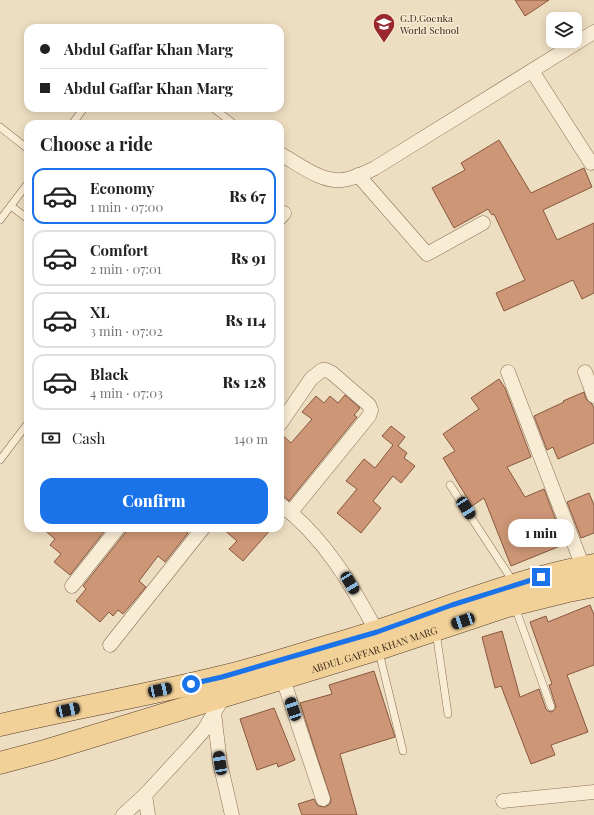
<!DOCTYPE html>
<meta charset="utf-8">
<style>
body{margin:0;font-family:"Playfair Display",serif;background:#f6f6f6;color:#222;height:100vh;display:flex;flex-direction:column;font-size:15px;white-space:nowrap}
*{box-sizing:border-box;margin:0}
p{font-size:13px;color:#767676}
.icon{flex:none;width:22px;height:22px;fill:none;stroke:currentColor;stroke-width:2;stroke-linecap:round;stroke-linejoin:round}
.map{position:relative;flex:1;overflow:hidden}
.panel{position:absolute;left:24px;top:120px;width:260px;height:412px;display:flex;flex-direction:column;background:#fff;border-radius:12px;box-shadow:0 2px 10px #0003}
.panel>*{flex:none}
.top-card{position:absolute;left:24px;top:24px;width:260px;height:88px;border-radius:12px;box-shadow:0 2px 10px #0003;display:grid;align-content:center;height:88px;padding:0 16px;background:#fff}
.fabs{position:absolute;left:546px;top:12px;display:grid;gap:8px}
.fabs a{display:grid;place-items:center;width:36px;height:36px;border-radius:8px;background:#fff;box-shadow:0 2px 10px #0003;font-size:20px}
.end{position:absolute;width:18px;height:18px;margin:-9px;border:5px solid #1a73e8;background:#fff;box-shadow:0 0 0 2px #fff}
.from{border-radius:50%}
.bubble{position:absolute;height:28px;border-radius:12px;background:#fff;box-shadow:0 2px 10px #0003;font-size:13px;font-weight:800;line-height:28px;text-align:center}
.car{position:absolute;width:12px;height:24px;margin:-12px -6px;border-radius:5px;box-shadow:0 0 3px 1px #0007;background:linear-gradient(#222 24%,#8ab4d8 0 40%,#222 0 76%,#8ab4d8 0 86%,#222 0)}
.top-card b{display:flex;align-items:center;gap:14px;height:38px;font-size:15px}
.top-card b+b{border-top:1px solid #e0e0e0}
.top-card i{width:10px;height:10px;background:#222}
ul{padding:0;list-style:none}
li{display:flex;align-items:center;gap:12px;height:56px;margin:0 8px 6px;padding:0 8px;border:2px solid #e0e0e0;border-radius:12px}
li div{flex:1}
li b{display:block;font-size:15px}
li em{font-style:normal;font-weight:800}
li.current{border-color:#1a73e8}
li>.icon{width:36px;height:36px;stroke-width:1.5}
h2{padding:0 16px;font-size:18px;line-height:48px}
.pay{display:flex;align-items:center;gap:10px;height:44px;padding:0 16px;font-size:15px}
.pay p{margin-inline-start:auto}
.button{display:flex;gap:8px;margin-top:auto;padding:8px 16px}
.button a{flex:1;height:46px;border-radius:12px;background:#1a73e8;color:#fff;font-size:16px;font-weight:800;line-height:46px;text-align:center}
.map>svg:first-child{display:block}
</style>
<div class="map">
<svg width="594" height="815" viewBox="0 0 594 815">
<rect width="100%" height="100%" fill="#eedec1"/>
<g fill="#cd9676" stroke="#87573e">
<path d="M515 0H549L525 16Z"/>
<path d="M499 140 531 193 584 168 592 187 543 210 557 240 594 223V293L582 299 573 280 504 311 496 293 525 280 494 214 492 215 488 209 454 228 432 188 465 170 461 163Z"/>
<path d="M499 379 505 388 531 457 507 467 525 497 544 489 565 544 511 566 484 498 472 506 443 458 455 451 443 434 479 409 471 398Z"/>
<path d="M584 392 586 399 592 404 594 408V443L558 459 553 447 547 450 534 416 564 402 563 401Z"/>
<path d="M345 395 360 408 354 415 357 417 289 501 285 497 280 496V433L291 443 312 419 302 412 316 396 324 403 330 396 338 403Z"/>
<path d="M391 426 405 437 398 446 407 453 404 458 415 466 401 483 393 476 373 501 381 508 361 533 337 513 357 489 346 481 364 459 375 468 393 445 382 436Z"/>
<path d="M589 493 594 505V533L581 538 567 502Z"/>
<path d="M42 528H107L70 575 54 562 61 554 50 545 55 539Z"/>
<path d="M126 528H181L188 533 165 562 158 556 139 581 146 587 123 614 118 610 113 616 109 612 100 622 76 601 86 589 83 586 125 533Z"/>
<path d="M222 528H272L243 561 229 549 237 541Z"/>
<path d="M590 605 594 615V665L567 675 588 732 551 745 555 755 531 764 501 686 495 688 482 637 502 631 520 697 539 689 546 709 548 711 552 712 556 707 549 685 552 684 530 622 546 616 548 622Z"/>
<path d="M374 671 395 737 340 754 357 815H302L298 804 314 799 318 806 325 807 330 804 331 800 300 703 332 694 329 685Z"/>
<path d="M274 708 295 760 278 767 277 763 257 770 240 719Z"/>
</g>
<g fill="none" stroke-linecap="round" stroke-linejoin="round">
<g stroke="#886f58" stroke-width="8">
<g id="lane">
<path d="M213 108 234 124"/>
<path d="M72 124 84 108"/>
<path d="M0 127 28 149"/>
<path d="M11 206 28 219"/>
<path d="M0 220 28 183"/>
<path d="M0 460 28 423"/>
<path d="M450 485 514 583"/>
<path d="M515 607 551 707"/>
<path d="M436 632 448 714"/>
<path d="M379 652 403 751"/>
</g>
</g>
<g stroke="#886f58" stroke-width="15">
<g id="street">
<path d="M532 71 591 163"/>
<path d="M280 154C299 164 320 182 342 180 353 179 365 173 375 168L594 32"/>
<path d="M358 175 427 254 483 223"/>
<path d="M280 218 284 213"/>
<path d="M508 372 583 567"/>
<path d="M585 372 594 396"/>
<path d="M280 424 311 379 322 370H326L332 373 369 405 371 410 369 416 291 512"/>
<path d="M280 504C324 537 351 584 377 632"/>
<path d="M72 586 118 528"/>
<path d="M110 645 203 528"/>
<path d="M283 679 323 799"/>
<path d="M214 713 220 763 232 815"/>
<path d="M145 795 148 815"/>
<path d="M503 801 594 792"/>
<path d="M123 815 145 795 191 745 204 730 224 696V694"/>
</g>
</g>
<g stroke="#553d2d" stroke-width="23">
<g id="primary">
<path d="M0 725C73 708 148 695 221 677 264 667 306 652 349 640 430 616 510 580 594 565"/>
<path id="s1" d="M0 763 48 750 378 649 504 607 568 591 594 586"/>
</g>
</g>
<use href="#lane" stroke="#f9ecd4" stroke-width="7"/>
<use href="#street" stroke="#f9ecd4" stroke-width="14"/>
<use href="#primary" stroke="#f2d198" stroke-width="22"/>
</g>
<g fill="none" stroke-linecap="round" stroke-linejoin="round">
<path stroke="#1a73e8" stroke-width="5" d="M191 684 222 677 377 632 452 605 541 577"/>
</g>
<defs>
<g id="school-pin" transform="scale(1.15)"><path d="M0 17L-7.5 6A9.5 9.5 0 1 1 7.5 6Z" fill="#97282f" stroke="#f6e9d0"/><path d="M0-5L7-2L0 1L-7-2ZM-4 1L0 2.5L4 1V4Q0 6-4 4Z" fill="#fff"/></g>
</defs>
<g fill-rule="evenodd">
<use href="#school-pin" x="384" y="24"/>
</g>
<g text-anchor="middle" stroke-width="3" stroke-linejoin="round" paint-order="stroke">
<g font-size="10" fill="#37281d" stroke="#f6e9d0" text-anchor="start">
<text x="400" y="22">G.D.Goenka<tspan x="400" dy="12">World School</tspan></text>
</g>
<g font-size="10" fill="#37281d" stroke="#f6e9d0">
<text dy="4" stroke="none"><textPath href="#s1" startOffset="391">ABDUL GAFFAR KHAN MARG</textPath></text>
</g>
</g>
</svg>
<div class="fabs">
<a><svg class="icon" aria-label="layers" viewBox="0 0 24 24"><path d="M12 4l9 5-9 5-9-5zM3 14l9 5 9-5"/></svg></a>
</div>
<i class="end from" style="left:191px;top:684px"></i>
<i class="end" style="left:541px;top:577px"></i>
<div class="bubble" style="left:508px;top:519px;width:66px">1 min</div>
<i class="car" style="left:466px;top:508px;rotate:147deg"></i>
<i class="car" style="left:350px;top:583px;rotate:149deg"></i>
<i class="car" style="left:463px;top:621px;rotate:251deg"></i>
<i class="car" style="left:160px;top:690px;rotate:78deg"></i>
<i class="car" style="left:293px;top:709px;rotate:342deg"></i>
<i class="car" style="left:68px;top:710px;rotate:78deg"></i>
<i class="car" style="left:220px;top:763px;rotate:351deg"></i>
<div class="top-card">
<b><i class="from"></i>Abdul Gaffar Khan Marg</b>
<b><i></i>Abdul Gaffar Khan Marg</b>
</div>
<section class="panel">
<h2>Choose a ride</h2>
<ul>
<li class="current"><svg class="icon" aria-label="car" viewBox="0 0 24 24"><path d="M5 17H2v-5l4-1 3-4h7l3 4 3 1v5h-3M9 17h6M6 11h13"/><circle cx="7" cy="17" r="2"/><circle cx="17" cy="17" r="2"/></svg><div><b>Economy</b><p>1 min · 07:00</p></div><em>Rs 67</em></li>
<li><svg class="icon" aria-label="car" viewBox="0 0 24 24"><path d="M5 17H2v-5l4-1 3-4h7l3 4 3 1v5h-3M9 17h6M6 11h13"/><circle cx="7" cy="17" r="2"/><circle cx="17" cy="17" r="2"/></svg><div><b>Comfort</b><p>2 min · 07:01</p></div><em>Rs 91</em></li>
<li><svg class="icon" aria-label="car" viewBox="0 0 24 24"><path d="M5 17H2v-5l4-1 3-4h7l3 4 3 1v5h-3M9 17h6M6 11h13"/><circle cx="7" cy="17" r="2"/><circle cx="17" cy="17" r="2"/></svg><div><b>XL</b><p>3 min · 07:02</p></div><em>Rs 114</em></li>
<li><svg class="icon" aria-label="car" viewBox="0 0 24 24"><path d="M5 17H2v-5l4-1 3-4h7l3 4 3 1v5h-3M9 17h6M6 11h13"/><circle cx="7" cy="17" r="2"/><circle cx="17" cy="17" r="2"/></svg><div><b>Black</b><p>4 min · 07:03</p></div><em>Rs 128</em></li>
</ul>
<div class="pay"><svg class="icon" aria-label="cash" viewBox="0 0 24 24"><path d="M3 7h18v10H3z"/><circle cx="12" cy="12" r="2"/></svg>Cash<p>140 m</p></div>
<div class="button"><a>Confirm</a></div>
</section>
</div>
